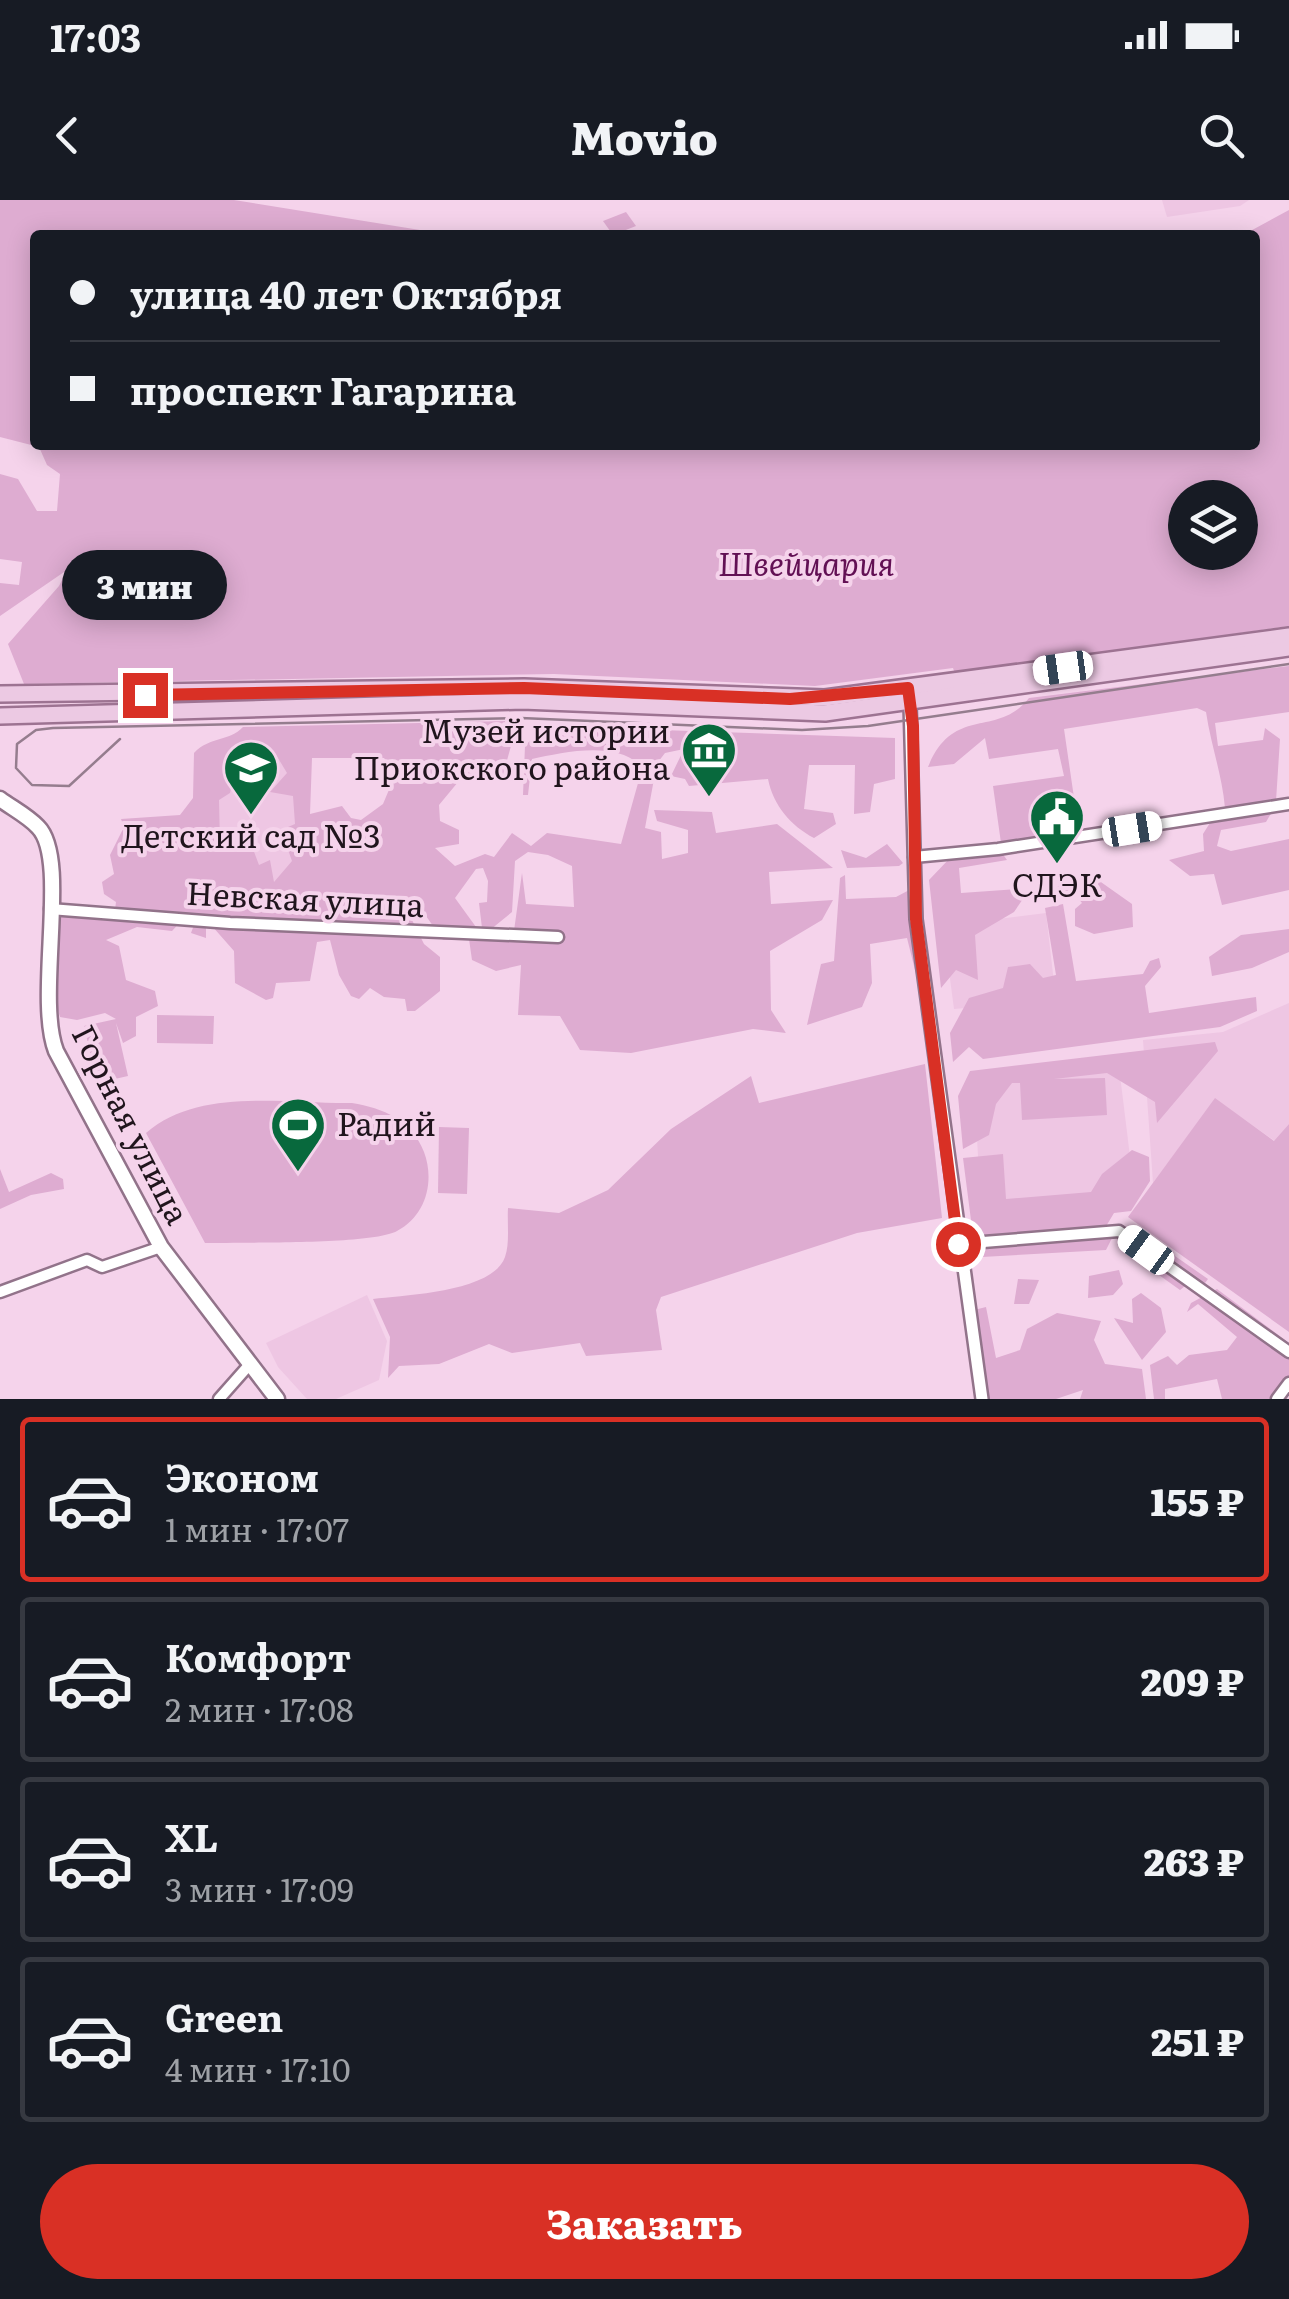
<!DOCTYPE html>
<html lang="ru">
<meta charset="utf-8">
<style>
body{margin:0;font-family:Literata,serif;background:#20242c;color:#f1f3f6;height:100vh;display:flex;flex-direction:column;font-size:38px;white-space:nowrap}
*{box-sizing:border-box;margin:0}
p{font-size:32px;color:#9ea1a6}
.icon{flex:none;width:55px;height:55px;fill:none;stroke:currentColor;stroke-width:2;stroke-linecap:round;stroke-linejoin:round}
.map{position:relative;height:1199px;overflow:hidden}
.drawer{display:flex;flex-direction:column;background:#171b24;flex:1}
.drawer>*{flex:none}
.banner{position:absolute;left:30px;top:30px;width:1230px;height:220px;border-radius:10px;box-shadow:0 5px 25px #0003;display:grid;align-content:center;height:220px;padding:0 40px;background:#171b24}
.buttons{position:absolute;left:1168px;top:280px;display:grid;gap:20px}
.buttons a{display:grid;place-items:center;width:90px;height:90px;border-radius:50%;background:#171b24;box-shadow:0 5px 25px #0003;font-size:50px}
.end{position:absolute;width:45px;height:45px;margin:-22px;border:12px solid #d93025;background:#fff;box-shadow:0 0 0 5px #fff}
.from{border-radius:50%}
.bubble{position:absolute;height:70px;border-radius:35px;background:#171b24;box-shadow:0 5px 25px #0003;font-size:32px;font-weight:800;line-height:70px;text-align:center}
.car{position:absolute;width:30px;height:60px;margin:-30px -15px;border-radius:12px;box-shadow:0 0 8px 2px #0007;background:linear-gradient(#fff 24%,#345 0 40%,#fff 0 76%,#345 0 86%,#fff 0)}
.banner b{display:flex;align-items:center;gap:35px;height:95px;font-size:38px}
.banner b+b{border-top:2px solid #363941}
.banner i{width:25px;height:25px;background:#f1f3f6}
ul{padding:18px 0 0;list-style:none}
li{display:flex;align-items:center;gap:30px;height:165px;margin:0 20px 15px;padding:0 20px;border:5px solid #363941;border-radius:10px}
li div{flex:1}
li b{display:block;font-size:38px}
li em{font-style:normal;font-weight:800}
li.current{border-color:#d93025}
li>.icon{width:90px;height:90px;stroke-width:1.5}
.cta{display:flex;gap:20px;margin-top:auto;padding:20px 40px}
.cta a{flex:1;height:115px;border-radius:60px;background:#d93025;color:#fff;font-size:40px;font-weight:800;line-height:115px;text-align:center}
.status{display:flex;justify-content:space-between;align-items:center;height:70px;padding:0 50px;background:#171b24;direction:ltr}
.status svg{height:28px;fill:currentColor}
header{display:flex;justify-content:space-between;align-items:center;height:130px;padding:0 40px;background:#171b24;font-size:45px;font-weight:800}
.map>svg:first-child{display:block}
</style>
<div class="status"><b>17:03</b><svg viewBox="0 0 49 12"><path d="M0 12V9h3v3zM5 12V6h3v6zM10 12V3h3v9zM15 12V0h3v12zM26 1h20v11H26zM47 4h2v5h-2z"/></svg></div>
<header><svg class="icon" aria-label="back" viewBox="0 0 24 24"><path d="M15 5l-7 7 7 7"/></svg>Movio<svg class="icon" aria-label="search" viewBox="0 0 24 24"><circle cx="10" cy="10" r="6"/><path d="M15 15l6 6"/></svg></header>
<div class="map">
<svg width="1289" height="1199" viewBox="0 0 1289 1199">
<rect width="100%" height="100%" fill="#f5d3eb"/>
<g fill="#eec6e3">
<path d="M1162 0H1249L1240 6 1167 17Z"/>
<path d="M299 548 302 682 204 686 200 552Z"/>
<path d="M1046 713 1056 800 954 809 943 726Z"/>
<path d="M1289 803V924L1275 941 1215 899 1153 983 1143 840 1223 832Z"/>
<path d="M1119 867 1133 981 982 1028 974 884Z"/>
<path d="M367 1095 387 1141 379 1180 336 1199H307L278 1167 266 1143Z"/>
</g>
<g fill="#deacd1" fill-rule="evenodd">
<path d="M0 0H234L451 35H35V245H1255V35H1243L1289 10V426L955 474 953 468 815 486 554 474 24 484 8 444 59 386 67 370 0 416V383L19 385 22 362 0 359V274L18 279 37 311H57L60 274 47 265 39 247 0 237ZM1185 298H1240V352H1185Z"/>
<path d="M626 12 636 26 613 35 603 21Z"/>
<path d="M1289 466V512L1215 523 1218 546 1263 540 1265 528 1280 539 1276 601 1225 608C1222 574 1211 546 1206 512L1197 508 1064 529 1079 632 1001 643 993 586 1064 576 1058 549 989 559 985 538 954 564 928 567C954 504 997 539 1029 498Z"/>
<path d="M507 521 514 535 503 575 489 580 463 576 439 605 440 621 459 630V644L435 648 455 666 485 654 494 657 512 633 531 646 547 633 621 644 640 576 654 579 645 628 661 632 662 659 688 653V630L657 621 654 610 712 612 716 633 777 624 833 668 769 672 771 704 833 700 822 720 770 751 771 810 786 833 753 829 631 853 580 850 560 816 518 815 521 765 496 771 472 760 469 739 513 738 522 673 526 704 574 707 572 666 548 655 528 652 515 661 512 712 490 730 482 728 479 703 487 702 488 681 483 668 476 669 455 698 476 727 464 740H443L426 716 411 718 424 744 440 757V791L415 811H407L405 799 384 797 370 788 359 799 351 796 339 775 330 740 317 742 310 781 276 783 273 798 266 800 235 783 234 751 212 726H206V738L191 733 194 725 184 718 172 731 137 727 106 740 119 746 126 780 155 791 158 806 136 817V836L123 843 116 823 128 876 97 883 84 826 116 819 105 813 77 820 60 817 54 798 58 719 64 715 114 718 116 702 104 694 102 682 114 674 110 655 124 627 121 619 180 615 193 598 194 553C210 536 229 542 243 527ZM275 553 287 573 270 592 293 596 295 624 281 630 292 661 274 682 270 660 259 665 250 641 230 652 220 644 219 600 230 593 239 557 244 561 246 600 253 597 264 556ZM312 558H384L396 573 383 604 361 620 351 618 342 606 310 614Z"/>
<path d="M544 526 895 538V579L874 584 870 612 854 614 855 565H809L804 609 833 613 836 624 814 638C791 626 773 605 768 579L689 586 685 579 671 576 684 549 665 553 655 566 642 567C617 540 564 552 532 559L528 595H523L525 546Z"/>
<path d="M1273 610 1266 622 1221 630 1217 646 1231 651 1289 639V690L1222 705 1214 674 1190 676 1169 660 1204 651 1203 634 1213 618Z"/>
<path d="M887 644 903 663 899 666 847 668 841 650 866 658Z"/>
<path d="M1002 653 1007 660 959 668 961 693 1019 689 1027 693 1014 712 975 735 978 780 956 770 941 788 929 680 950 658Z"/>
<path d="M845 675 846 699 896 697 913 688 922 780 918 782 907 738 870 744 872 783 862 807 807 825 821 764 834 761 840 678Z"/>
<path d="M1098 680 1132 704 1133 727 1094 734 1075 726V709L1082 703 1074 693 1049 694 1060 685Z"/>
<path d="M1063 704 1076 781 1143 774 1150 761 1159 758 1161 767 1145 786 1149 813 1256 797 1257 811 1220 827 983 859 969 847 953 862 950 833 969 798 1003 788 1008 767 1030 764 1043 778 1056 775 1045 708Z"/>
<path d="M1289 729V752L1252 768 1212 776 1209 757 1241 735Z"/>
<path d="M157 815 214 816 213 844 157 843Z"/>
<path d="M1215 842 1218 851 1157 923 1155 902 1107 873 1054 879 1105 878 1107 915 1022 920 1020 883H1012L996 904 989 935 963 949 958 896 970 871Z"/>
<path d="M925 864 942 1018 857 1033 661 1097 656 1110 662 1150 586 1156 580 1143 512 1153 489 1144 439 1164 399 1166 388 1178 390 1137 373 1099C406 1095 493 1092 505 1057 510 1043 507 1023 508 1008L559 1013 608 990 671 929 751 876 759 903Z"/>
<path d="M1215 898 1274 941 1289 924V1132L1128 1017Z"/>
<path d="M352 903C383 908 412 920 424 952 435 981 426 1016 397 1031 372 1045 242 1042 205 1043L146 933C199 887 285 904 352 903Z"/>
<path d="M439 927 469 928 467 994 438 993Z"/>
<path d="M1132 950 1149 957 1150 981 1131 1011 1114 1013 1105 1028 982 1039 972 1028 963 958 1003 954 1006 999 1091 992 1102 974Z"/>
<path d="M0 969 9 992 51 973 63 979 64 989 31 995 0 1009Z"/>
<path d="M1113 1036 1106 1050 982 1057 984 1046Z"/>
<path d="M1149 1038 1208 1079 1205 1083 1195 1078 1180 1090 1131 1055Z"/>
<path d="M1119 1070 1123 1084 1113 1095 1088 1098 1089 1076Z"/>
<path d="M1018 1079 1039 1080 1029 1104H1014Z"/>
<path d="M1217 1089 1289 1143V1177L1272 1199H1222L1217 1179 1165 1189V1199H1154L1150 1165 1168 1156 1177 1165 1189 1155 1227 1150 1237 1137 1198 1104 1187 1112 1191 1103Z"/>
<path d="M1141 1093 1161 1108 1166 1132 1142 1160 1114 1118 1133 1123 1132 1099Z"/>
<path d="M986 1107 996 1158 1020 1150 1027 1129 1057 1113 1101 1121 1094 1140 1105 1164 1142 1169 1146 1199H1080L1083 1190 1056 1199H988L974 1110Z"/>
</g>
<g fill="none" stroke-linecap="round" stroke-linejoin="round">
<g stroke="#92738a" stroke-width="15">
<g id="minor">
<path d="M914 657 998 649 1289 604"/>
<path d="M50 709 230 723 558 737"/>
<path d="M958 1044 1119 1031 1289 1152"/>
<path d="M0 1092 87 1060 102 1067 161 1047"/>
<path d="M219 1199 250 1164"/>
<path d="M1277 1199 1289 1183"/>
</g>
</g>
<g stroke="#92738a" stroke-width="16">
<path id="tertiary" d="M910 504 916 719 982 1199"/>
</g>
<g stroke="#92738a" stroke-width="19">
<path id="secondary" d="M0 599C12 608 28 616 38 627 70 659 35 797 56 851L161 1047 277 1199"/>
</g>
<g stroke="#9d7392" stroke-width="20">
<g id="primary">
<path d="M0 494 524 487 825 498 1289 436"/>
<path d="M0 516 522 501 825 513 1289 448"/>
</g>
</g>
<use href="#minor" stroke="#fff" stroke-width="10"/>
<use href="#tertiary" stroke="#fff" stroke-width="11"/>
<use href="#secondary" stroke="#fff" stroke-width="14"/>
<use href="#primary" stroke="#ecc9e3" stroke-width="15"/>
<path stroke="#957d8e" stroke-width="2.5" d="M120 539 69 586 32 585 16 568 17 544 36 530 53 528 521 518 802 530 868 526 1289 464"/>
</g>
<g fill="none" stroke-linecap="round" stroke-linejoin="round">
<path stroke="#d93025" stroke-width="12" d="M145 495 524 488 790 499 908 488 913 526 916 719 958 1044"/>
</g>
<defs>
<g id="museum-pin" transform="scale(2.875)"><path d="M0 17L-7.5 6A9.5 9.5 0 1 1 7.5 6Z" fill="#08693d" stroke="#f5d3eb"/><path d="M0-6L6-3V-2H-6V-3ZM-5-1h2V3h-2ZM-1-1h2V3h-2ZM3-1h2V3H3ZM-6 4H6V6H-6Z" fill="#fff"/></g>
<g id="school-pin" transform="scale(2.875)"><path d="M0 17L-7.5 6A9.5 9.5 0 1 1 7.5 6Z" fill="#08693d" stroke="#f5d3eb"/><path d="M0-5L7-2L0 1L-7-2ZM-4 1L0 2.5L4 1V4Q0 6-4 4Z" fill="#fff"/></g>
<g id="civic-pin" transform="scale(2.875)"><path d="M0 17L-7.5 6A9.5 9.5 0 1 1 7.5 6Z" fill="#08693d" stroke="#f5d3eb"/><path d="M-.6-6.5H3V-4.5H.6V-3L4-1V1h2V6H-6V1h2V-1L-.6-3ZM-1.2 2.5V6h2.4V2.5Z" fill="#fff"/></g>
<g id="stadium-pin" transform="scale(2.875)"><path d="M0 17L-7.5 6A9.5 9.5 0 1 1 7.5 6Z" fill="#08693d" stroke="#f5d3eb"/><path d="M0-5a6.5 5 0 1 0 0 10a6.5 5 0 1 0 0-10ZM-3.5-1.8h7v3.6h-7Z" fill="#fff"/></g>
</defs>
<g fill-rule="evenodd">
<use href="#museum-pin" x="709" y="550"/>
<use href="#school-pin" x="251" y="568"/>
<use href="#civic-pin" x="1057" y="617"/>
<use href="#stadium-pin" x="298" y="925"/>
</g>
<g text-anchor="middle" stroke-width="8" stroke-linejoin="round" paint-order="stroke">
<g font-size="32" font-style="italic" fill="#621054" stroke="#f5d3eb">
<text x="806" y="376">Швейцария</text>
</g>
<g font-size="32" fill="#20151d" stroke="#f5d3eb">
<text x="670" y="543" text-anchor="end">Музей истории<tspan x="670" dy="37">Приокского района</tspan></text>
<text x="251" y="648">Детский сад №3</text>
<text x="1057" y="697">СДЭК</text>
<text x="337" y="936" text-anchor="start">Радий</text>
</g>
<g font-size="32" fill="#20151d" stroke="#f5d3eb">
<text transform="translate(305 700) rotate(3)" y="11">Невская улица</text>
<text transform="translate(130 925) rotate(63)" y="11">Горная улица</text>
</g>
</g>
</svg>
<div class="buttons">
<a><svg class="icon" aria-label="layers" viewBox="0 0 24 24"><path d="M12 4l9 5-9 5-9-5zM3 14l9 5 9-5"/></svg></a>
</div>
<i class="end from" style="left:958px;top:1044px"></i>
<i class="end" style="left:145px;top:495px"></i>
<div class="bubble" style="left:62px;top:350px;width:165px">3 мин</div>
<i class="car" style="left:1063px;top:468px;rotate:262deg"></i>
<i class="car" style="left:1132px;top:629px;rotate:81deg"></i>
<i class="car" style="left:1146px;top:1050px;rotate:306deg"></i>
<div class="banner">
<b><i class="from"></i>улица 40 лет Октября</b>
<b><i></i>проспект Гагарина</b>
</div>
</div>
<section class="drawer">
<ul>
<li class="current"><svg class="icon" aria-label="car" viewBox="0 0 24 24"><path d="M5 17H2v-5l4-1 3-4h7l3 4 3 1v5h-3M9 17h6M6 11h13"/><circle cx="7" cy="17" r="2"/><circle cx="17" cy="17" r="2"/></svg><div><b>Эконом</b><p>1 мин · 17:07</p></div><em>155 ₽</em></li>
<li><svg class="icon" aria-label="car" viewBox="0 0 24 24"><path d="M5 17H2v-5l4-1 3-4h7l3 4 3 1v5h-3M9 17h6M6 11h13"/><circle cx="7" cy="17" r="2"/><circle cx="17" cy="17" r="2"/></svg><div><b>Комфорт</b><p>2 мин · 17:08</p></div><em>209 ₽</em></li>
<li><svg class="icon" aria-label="car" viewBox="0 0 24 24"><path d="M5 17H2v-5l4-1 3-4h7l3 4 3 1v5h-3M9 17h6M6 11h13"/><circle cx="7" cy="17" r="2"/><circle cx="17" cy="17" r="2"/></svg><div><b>XL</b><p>3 мин · 17:09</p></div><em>263 ₽</em></li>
<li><svg class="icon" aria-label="car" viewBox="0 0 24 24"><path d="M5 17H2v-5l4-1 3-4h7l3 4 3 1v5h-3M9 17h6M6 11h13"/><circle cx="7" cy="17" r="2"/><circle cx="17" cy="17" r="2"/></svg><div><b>Green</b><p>4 мин · 17:10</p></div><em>251 ₽</em></li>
</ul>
<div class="cta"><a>Заказать</a></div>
</section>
